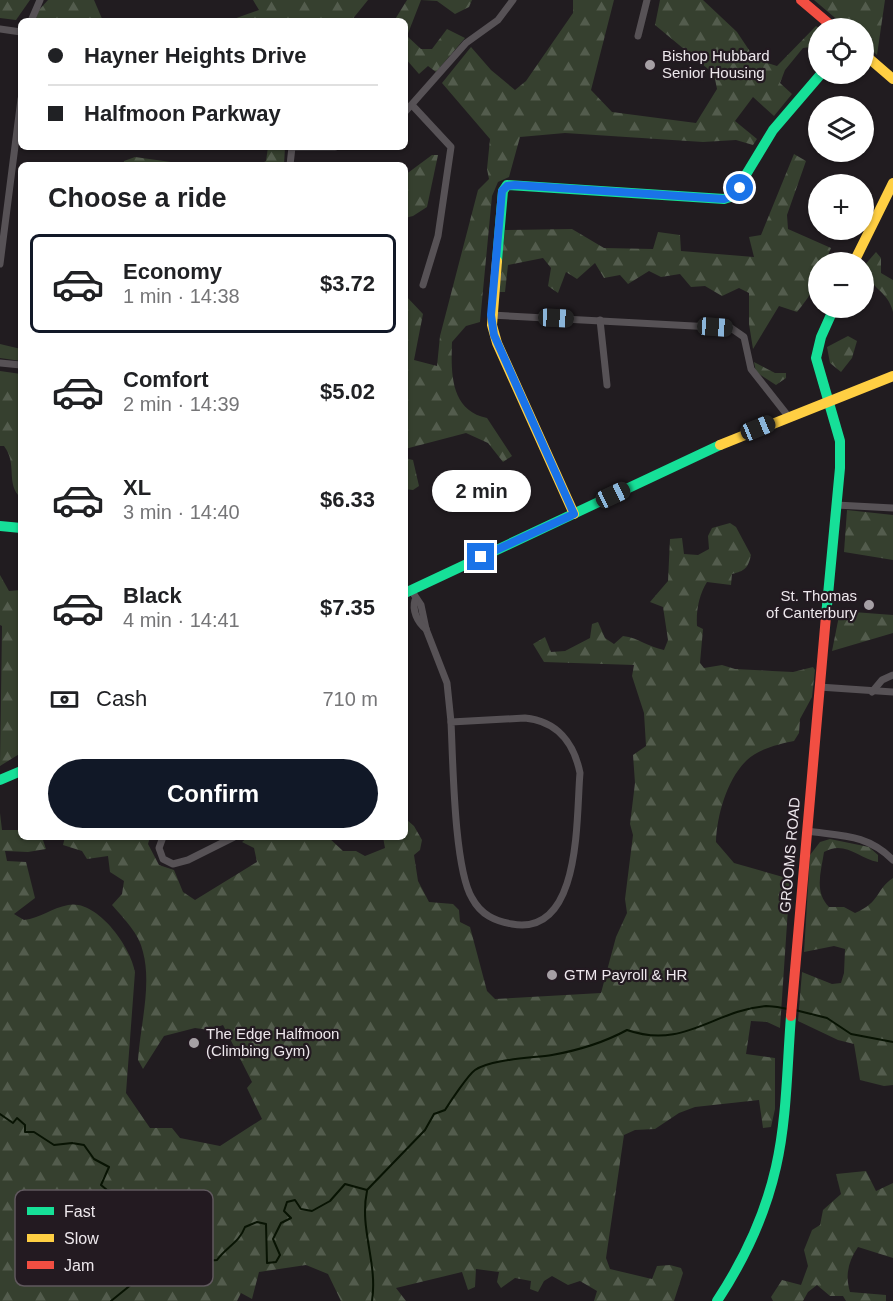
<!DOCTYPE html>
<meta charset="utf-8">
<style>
body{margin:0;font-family:Arial,sans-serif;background:#f6f6f6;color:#202124;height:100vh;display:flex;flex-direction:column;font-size:22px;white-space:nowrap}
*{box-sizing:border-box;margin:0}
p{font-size:20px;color:#757577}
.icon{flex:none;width:33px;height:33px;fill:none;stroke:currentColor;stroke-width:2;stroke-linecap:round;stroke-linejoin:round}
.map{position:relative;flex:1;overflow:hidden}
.drawer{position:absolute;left:18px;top:162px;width:390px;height:678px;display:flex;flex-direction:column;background:#fff;border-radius:9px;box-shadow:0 2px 4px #0004}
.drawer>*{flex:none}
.guide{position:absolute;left:18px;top:18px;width:390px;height:132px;border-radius:9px;box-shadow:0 2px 4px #0004;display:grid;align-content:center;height:132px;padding:0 30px;background:#fff}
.controls{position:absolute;left:808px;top:18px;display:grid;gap:12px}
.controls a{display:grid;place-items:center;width:66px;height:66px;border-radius:50%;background:#fff;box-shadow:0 2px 4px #0004;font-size:30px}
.end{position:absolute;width:27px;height:27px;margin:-14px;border:8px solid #1a73e8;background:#fff;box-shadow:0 0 0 3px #fff}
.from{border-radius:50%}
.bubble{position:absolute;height:42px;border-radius:21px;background:#fff;box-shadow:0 2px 4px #0004;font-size:20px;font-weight:700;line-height:42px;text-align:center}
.car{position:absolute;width:18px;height:36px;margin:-18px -9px;border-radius:8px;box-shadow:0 0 4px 2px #0007;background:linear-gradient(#222 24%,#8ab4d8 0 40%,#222 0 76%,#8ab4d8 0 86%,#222 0)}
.guide b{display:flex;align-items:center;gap:21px;height:57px;font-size:22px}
.guide b+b{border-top:2px solid #e0e0e0}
.guide i{width:15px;height:15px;background:#202124}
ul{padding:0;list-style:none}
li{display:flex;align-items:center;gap:18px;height:99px;margin:0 12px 9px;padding:0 18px;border:3px solid transparent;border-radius:9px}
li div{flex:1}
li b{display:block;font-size:22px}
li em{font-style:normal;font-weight:700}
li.current{border-color:#111827}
li>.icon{width:54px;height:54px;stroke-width:1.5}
h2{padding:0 30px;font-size:27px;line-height:72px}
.pay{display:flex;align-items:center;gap:15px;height:66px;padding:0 30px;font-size:22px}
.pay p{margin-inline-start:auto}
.cta{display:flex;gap:12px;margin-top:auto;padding:12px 30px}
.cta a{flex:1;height:69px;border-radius:36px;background:#111827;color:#fff;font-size:24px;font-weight:700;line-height:69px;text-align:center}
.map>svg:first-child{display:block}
</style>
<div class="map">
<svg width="893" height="1301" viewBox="0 0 893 1301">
<defs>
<pattern id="forest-firs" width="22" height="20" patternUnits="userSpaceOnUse" patternTransform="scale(1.5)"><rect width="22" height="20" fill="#36402f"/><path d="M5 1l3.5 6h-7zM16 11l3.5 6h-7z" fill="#535c4d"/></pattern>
</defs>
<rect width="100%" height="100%" fill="#211c20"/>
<g fill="url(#forest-firs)">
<path d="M0 0H30L16 20 0 18Z"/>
<path d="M48 0H94L103 21H35L39 10Z"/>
<path d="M253 0H368L351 21H228L259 10Z"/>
<path d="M407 0H472L469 7 455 14 437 1 421 0 407 36 421 49H432L447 29 465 38 436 72 428 66 419 74 405 58V21H394Z"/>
<path d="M573 0H614L591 90 612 112 696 123 717 89 714 74 655 25 660 0H703L737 32 755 59 777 66 816 26 819 28V46L803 48 785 70 780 83 792 94 774 116 753 97 735 121 757 139 753 145 736 140 703 142 565 133 520 137 509 177 498 182 492 196 480 322 466 326 452 342C451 373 450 410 487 418L512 456 503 462 488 443 466 433 405 449V295L423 314 414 360 437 366 440 336 478 190 489 179 487 169 490 139 442 83 471 47 491 70 515 90 526 81 573 13Z"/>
<path d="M814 0H885L877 55 864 43V28H847Z"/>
<path d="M268 147H285L284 165H258L266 161Z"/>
<path d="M794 154 806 161 787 215 788 229 831 248 825 262H819C819 284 810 296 797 312L779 306 753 349 749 324V293L739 288 722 296 705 286 691 287 680 274 661 277 649 271 628 284 620 275 604 278 595 263 577 279 566 272 558 293 548 286 551 268 543 258 508 265 505 292H498L505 230 572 229 604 248 653 249 658 232 680 235 681 251 754 257 749 237 761 235Z"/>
<path d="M432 155H438L427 207 413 216 405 218V175Z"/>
<path d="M135 157 178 163 180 165H123L124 161Z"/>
<path d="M876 252 881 258V273L893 280V312C888 290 869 289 864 266Z"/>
<path d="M848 336 857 341 852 358 841 372 830 363 827 347Z"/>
<path d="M0 344 21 349V361L0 358Z"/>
<path d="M754 362 775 373H786V378L776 385 756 372Z"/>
<path d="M0 371 21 374V498C5 484 18 464 4 446H0Z"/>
<path d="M405 458 413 460 419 486 413 490 405 489Z"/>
<path d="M847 510 893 515V560L844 552Z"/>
<path d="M730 523 736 527 751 555C748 568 745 571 732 574L731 585 707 582C699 595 696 610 697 626L703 629 700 663 704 668 722 665 735 669 793 672 813 667 815 670 812 697 800 719 799 733 794 741C779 744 758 749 747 760 727 779 717 815 716 842L734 863 790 879 780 1028 767 1022 751 1021 746 1054 775 1058V1109L771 1127 763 1128 759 1100 695 1107 679 1113 655 1129 635 1130 624 1135 606 1258 610 1269 652 1279 657 1266 670 1265 681 1268 683 1273 674 1301H594L597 1291 580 1281 568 1285 552 1276 544 1281 538 1292 530 1289 531 1281 515 1278 501 1288 497 1282 499 1272 476 1269 475 1287 468 1290 462 1272 396 1288 406 1301H341L328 1274 306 1265 259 1272 252 1299 241 1293 237 1301H0V813L2 830H21V837H42L46 849 28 852 5 851 7 861 26 862 35 898 14 914 24 920C40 918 52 908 68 905 97 899 131 947 135 972L126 1093 150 1128H172L180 1138 220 1146 262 1119 247 1088 252 1082 223 1025 209 1030 195 1028 164 1036 143 1069 138 1060C140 1027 152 985 143 952 139 933 124 919 112 905L122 894 124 881 110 872 108 856 87 859 82 851 63 845 65 837H150L148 844 159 865 174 870 183 892 195 900 257 862 254 848 242 842 248 837H328L343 851H356L365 856 385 848 383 837H405V792L407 820 414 826 422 840 420 850 414 855 418 881 429 902 453 904 459 910 460 922 470 927 487 991 495 999 601 993 616 937 627 913 625 899 633 835 630 824 635 783 633 755 646 746 644 713 632 676 634 665 544 662 533 644 545 637 551 652 565 651 590 638 592 624 598 622 605 638 614 644 623 636C639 638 648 647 664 650L668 640 663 607 650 602 668 581 670 539 682 538 684 554 698 555 709 549 708 536 712 528Z"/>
<path d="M0 575 9 591 21 590V753L0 766 2 626 0 625Z"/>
<path d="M840 611 893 615V633L832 651Z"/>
<path d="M830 839 869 847 878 855V862C859 859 845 840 824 852 821 872 814 892 829 907H844L855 913C881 902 875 890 893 878V1085L884 1086 860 1080 854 1044 838 1040 798 1021 802 972 832 984 841 983 844 973 845 949 834 946 804 952 810 855 820 842Z"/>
<path d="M866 1171 876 1191 893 1183V1258L858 1247C848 1262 845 1275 850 1292L886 1295V1301H846L843 1296H830L817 1285 808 1292 803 1301H773L771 1297 782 1280 801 1285 808 1266 804 1250 812 1230 820 1225 823 1210 841 1194 836 1174Z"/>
</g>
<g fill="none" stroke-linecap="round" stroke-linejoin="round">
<g stroke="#081303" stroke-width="2">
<path d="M795 1010 827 1018 851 1034 893 1042"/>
<path d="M0 1114 13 1123 17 1118 25 1125V1132H34L54 1145 72 1143 84 1145 94 1159 109 1167 101 1185 107 1190 123 1194 126 1200 117 1215 118 1230 124 1233C129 1233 135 1230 139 1230 150 1231 161 1256 164 1265"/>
<path d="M367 1191C359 1229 378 1263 372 1301"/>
<path d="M111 1301 143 1275 168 1263 178 1253 175 1232 187 1222 197 1228 205 1238 199 1245H191L189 1250C196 1259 205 1261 217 1260 226 1247 239 1243 245 1227L257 1222 266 1224 267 1263 276 1262 280 1255 273 1239 281 1223 291 1218 284 1211 287 1202 295 1200 301 1209 312 1211 330 1201 345 1184 367 1190 425 1130 434 1114 445 1110C450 1102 468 1075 475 1070 491 1059 533 1058 552 1055 580 1050 603 1043 627 1030 684 1050 714 1010 766 1006 773 1006 782 1008 789 1009"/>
</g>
<g stroke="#575256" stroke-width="7">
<path d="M31 21 40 0"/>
<path d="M0 29 21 32"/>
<path d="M638 36 647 0"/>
<path d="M412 105 451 147 438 236 423 285"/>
<path d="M405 112 466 43 498 20 513 0"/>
<path d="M295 147H335"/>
<path d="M290 165 292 147"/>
<path d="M0 264 21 99"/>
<path d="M491 315 731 328 744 337 751 369 788 416"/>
<path d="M600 320 607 385"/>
<path d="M0 363 21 365"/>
<path d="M836 505 893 508"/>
<path d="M411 590 421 605 426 629 447 683 451 722"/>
<path d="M415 600C412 610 417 622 426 629"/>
<path d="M819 687 893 692"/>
<path d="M872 692 882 680 893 675"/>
<path d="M525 718C557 721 574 743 580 773 576 817 582 937 512 924 495 921 481 915 472 898 454 868 453 761 451 722Z"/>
<path d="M807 831C842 836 867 834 893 860"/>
<path d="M163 837 159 848 163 859 173 864 188 860 234 837"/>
</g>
<g stroke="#16e098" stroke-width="10">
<path d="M497 261 503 191 507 185 724 199 733 196 773 130 821 74"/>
<path d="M0 526 21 528"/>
<path d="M405 593 720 445"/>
<path d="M826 616 840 468V441L816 358 821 337 834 308"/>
<path d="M0 780 21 771"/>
<path d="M717 1301C744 1260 765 1216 776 1167 787 1119 787 1066 791 1016"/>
</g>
<g stroke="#ffcf43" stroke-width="10">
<path d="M864 54 893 79"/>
<path d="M497 261 492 325 497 343 574 514"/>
<path d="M854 262 893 183"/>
<path d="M720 445 893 376"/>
</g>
<g stroke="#f24e42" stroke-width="10">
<path d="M801 0 834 28"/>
<path d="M791 1016 826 616"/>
</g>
</g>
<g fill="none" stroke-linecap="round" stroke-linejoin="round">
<path stroke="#1a73e8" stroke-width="8" d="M481 557 574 514 494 335 491 315 502 191 507 186 515 185 724 199 733 196 740 188"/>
</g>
<g fill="#a6a0a5" stroke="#231a21" stroke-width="2">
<circle cx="650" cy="65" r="6"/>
<circle cx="869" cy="605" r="6"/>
<circle cx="552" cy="975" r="6"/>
<circle cx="194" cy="1043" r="6"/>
</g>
<g text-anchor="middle" stroke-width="4.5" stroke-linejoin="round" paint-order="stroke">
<g font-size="15" fill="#ede7ec" stroke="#231a21" text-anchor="start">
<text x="662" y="61">Bishop Hubbard<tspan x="662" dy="17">Senior Housing</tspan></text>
<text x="857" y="601" text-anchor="end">St. Thomas<tspan x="857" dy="17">of Canterbury</tspan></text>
<text x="564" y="980">GTM Payroll &amp; HR</text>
<text x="206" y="1039">The Edge Halfmoon<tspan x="206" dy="17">(Climbing Gym)</tspan></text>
</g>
<g font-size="15" fill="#ede7ec" stroke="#231a21">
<text transform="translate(790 855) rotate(-85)" y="5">GROOMS ROAD</text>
</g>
</g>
<rect x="15" y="1190" width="198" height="96" rx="9" fill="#231a21" stroke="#60585e" stroke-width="1.5"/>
<rect x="27" y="1207" width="27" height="8" fill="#16e098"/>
<rect x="27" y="1234" width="27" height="8" fill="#ffcf43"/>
<rect x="27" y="1261" width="27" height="8" fill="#f24e42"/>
<g font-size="16" fill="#ede7ec">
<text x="64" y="1217">Fast</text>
<text x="64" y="1244">Slow</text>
<text x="64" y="1271">Jam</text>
</g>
</svg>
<div class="controls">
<a><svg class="icon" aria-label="locate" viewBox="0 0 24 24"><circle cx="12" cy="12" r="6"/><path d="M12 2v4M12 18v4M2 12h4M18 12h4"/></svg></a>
<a><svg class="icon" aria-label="layers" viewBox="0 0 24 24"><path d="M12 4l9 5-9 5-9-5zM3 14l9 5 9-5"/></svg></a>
<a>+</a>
<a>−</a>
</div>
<i class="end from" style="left:740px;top:188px"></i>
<i class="end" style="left:481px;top:557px"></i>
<div class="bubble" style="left:432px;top:470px;width:99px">2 min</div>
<i class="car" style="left:556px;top:318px;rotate:93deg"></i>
<i class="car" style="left:715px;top:327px;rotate:94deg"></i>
<i class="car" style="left:758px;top:428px;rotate:68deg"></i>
<i class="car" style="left:613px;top:495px;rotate:65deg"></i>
<div class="guide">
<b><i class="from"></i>Hayner Heights Drive</b>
<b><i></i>Halfmoon Parkway</b>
</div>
<section class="drawer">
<h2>Choose a ride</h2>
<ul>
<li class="current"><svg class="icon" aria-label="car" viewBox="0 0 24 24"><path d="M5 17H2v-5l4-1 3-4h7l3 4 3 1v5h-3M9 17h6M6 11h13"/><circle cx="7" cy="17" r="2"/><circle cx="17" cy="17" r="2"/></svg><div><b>Economy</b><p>1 min · 14:38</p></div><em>$3.72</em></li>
<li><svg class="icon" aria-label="car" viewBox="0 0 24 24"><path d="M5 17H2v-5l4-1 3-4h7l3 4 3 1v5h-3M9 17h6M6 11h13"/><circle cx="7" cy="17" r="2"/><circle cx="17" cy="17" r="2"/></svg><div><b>Comfort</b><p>2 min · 14:39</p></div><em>$5.02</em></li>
<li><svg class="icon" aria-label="car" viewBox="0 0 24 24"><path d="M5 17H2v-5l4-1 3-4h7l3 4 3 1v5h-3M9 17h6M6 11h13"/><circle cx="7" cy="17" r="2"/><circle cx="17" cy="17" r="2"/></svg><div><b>XL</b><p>3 min · 14:40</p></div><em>$6.33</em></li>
<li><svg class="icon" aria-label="car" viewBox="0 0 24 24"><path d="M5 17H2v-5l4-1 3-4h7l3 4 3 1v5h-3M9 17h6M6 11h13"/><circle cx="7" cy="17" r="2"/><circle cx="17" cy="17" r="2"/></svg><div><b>Black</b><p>4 min · 14:41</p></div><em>$7.35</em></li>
</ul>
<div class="pay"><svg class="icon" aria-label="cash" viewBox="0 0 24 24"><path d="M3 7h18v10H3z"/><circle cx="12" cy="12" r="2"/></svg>Cash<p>710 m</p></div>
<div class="cta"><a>Confirm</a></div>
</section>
</div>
